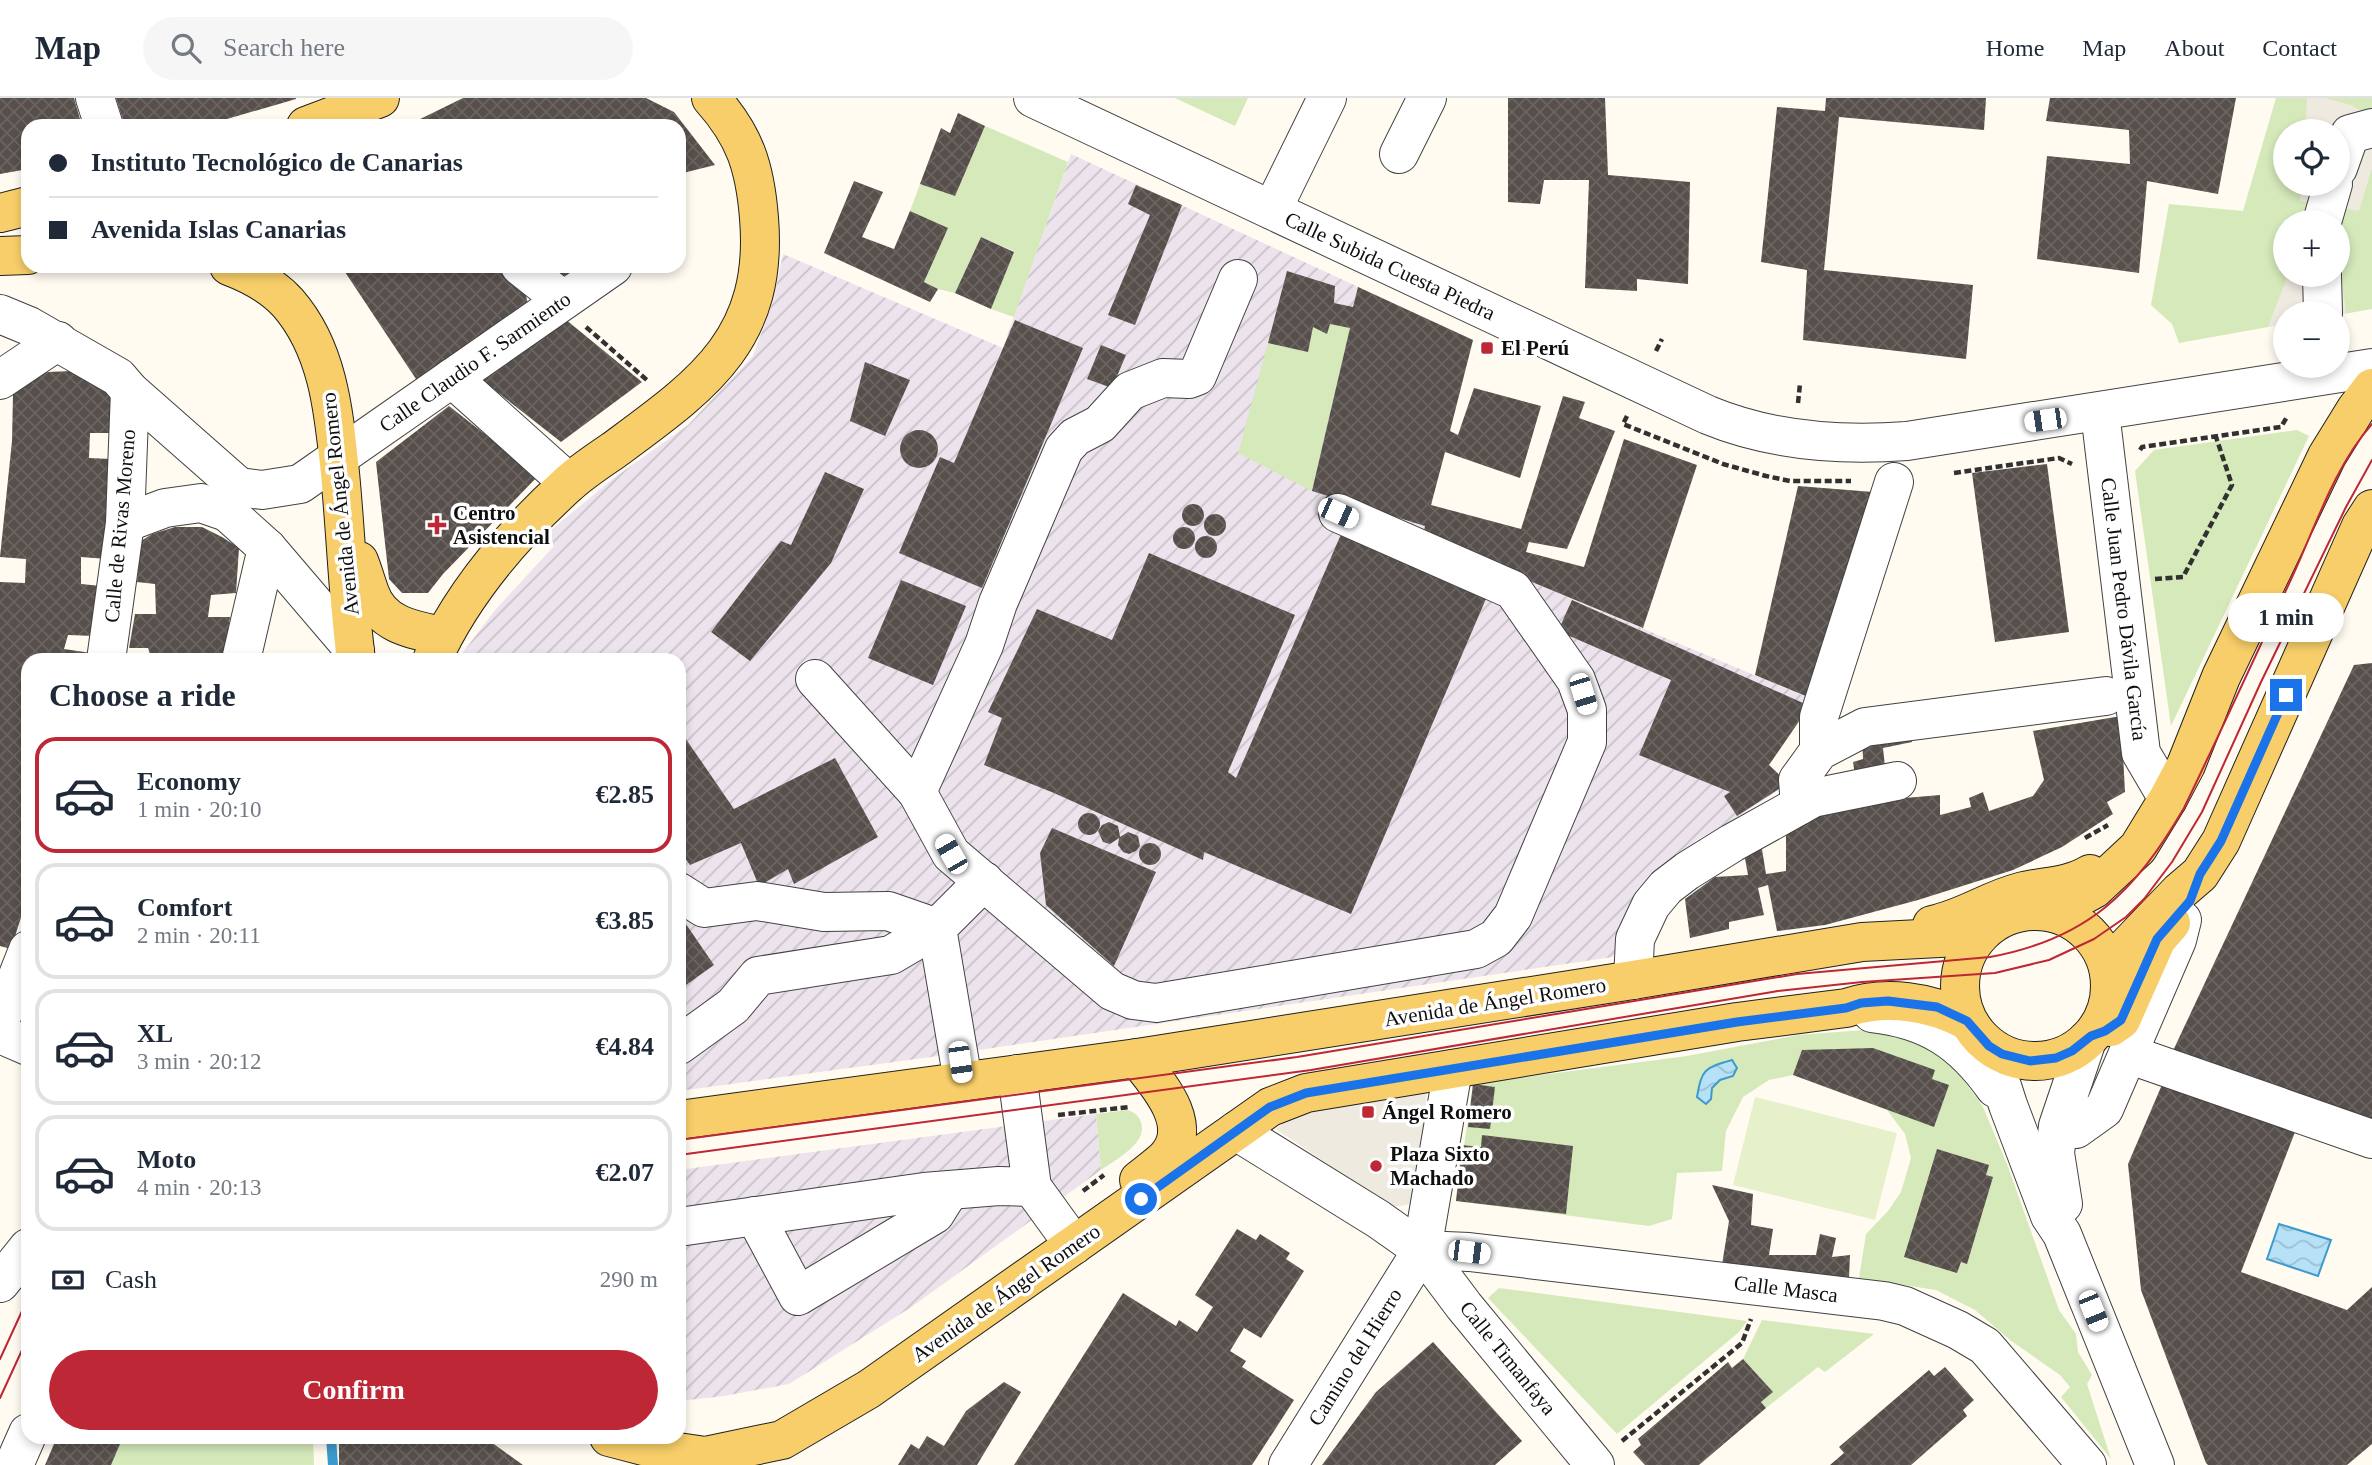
<!DOCTYPE html>
<meta charset="utf-8">
<style>
body{margin:0;font-family:Georgia,serif;background:#f6f6f7;color:#1f2937;height:100vh;display:flex;flex-direction:column;font-size:26px;white-space:nowrap}
*{box-sizing:border-box;margin:0}
p{font-size:23px;color:#747a83}
.icon{flex:none;width:38px;height:38px;fill:none;stroke:currentColor;stroke-width:2;stroke-linecap:round;stroke-linejoin:round}
.map{position:relative;flex:1;overflow:hidden}
.details{position:absolute;left:21px;top:555px;width:665px;height:791px;display:flex;flex-direction:column;background:#fff;border-radius:21px;box-shadow:0 4px 10px #0003}
.details>*{flex:none}
.top-card{position:absolute;left:21px;top:21px;width:665px;height:154px;border-radius:21px;box-shadow:0 4px 10px #0003;display:grid;align-content:center;height:154px;padding:0 28px;background:#fff}
.buttons{position:absolute;left:2273px;top:21px;display:grid;gap:14px}
.buttons a{display:grid;place-items:center;width:77px;height:77px;border-radius:50%;background:#fff;box-shadow:0 4px 10px #0003;font-size:35px}
.end{position:absolute;width:32px;height:32px;margin:-16px;border:9px solid #1a73e8;background:#fff;box-shadow:0 0 0 4px #fff}
.from{border-radius:50%}
.bubble{position:absolute;height:49px;border-radius:24px;background:#fff;box-shadow:0 4px 10px #0003;font-size:23px;font-weight:700;line-height:49px;text-align:center}
.car{position:absolute;width:21px;height:42px;margin:-21px -10px;border-radius:9px;box-shadow:0 0 5px 2px #0007;background:linear-gradient(#fff 24%,#345 0 40%,#fff 0 76%,#345 0 86%,#fff 0)}
.top-card b{display:flex;align-items:center;gap:24px;height:66px;font-size:26px}
.top-card b+b{border-top:2px solid #e0e1e3}
.top-card i{width:18px;height:18px;background:#1f2937}
ul{padding:0;list-style:none}
li{display:flex;align-items:center;gap:21px;height:116px;margin:0 14px 10px;padding:0 14px;border:4px solid #e0e1e3;border-radius:21px}
li div{flex:1}
li b{display:block;font-size:26px}
li em{font-style:normal;font-weight:700}
li.on{border-color:#be2735}
li>.icon{width:63px;height:63px;stroke-width:1.5}
h2{padding:0 28px;font-size:32px;line-height:84px}
.pay{display:flex;align-items:center;gap:18px;height:77px;padding:0 28px;font-size:26px}
.pay p{margin-inline-start:auto}
.button{display:flex;gap:14px;margin-top:auto;padding:14px 28px}
.button a{flex:1;height:80px;border-radius:42px;background:#be2735;color:#fff;font-size:28px;font-weight:700;line-height:80px;text-align:center}
header{display:flex;align-items:center;gap:42px;box-sizing:border-box;height:98px;padding:0 35px;background:#fff;border-bottom:2px solid #e0e1e3}
header strong{font-size:33px}
nav{display:flex;gap:38px;margin-inline-start:auto;font-size:24px}
.search{width:490px;height:63px;background:#f6f6f7;display:flex;align-items:center;gap:18px;box-sizing:border-box;padding:0 24px;border-radius:38px;color:#747a83;font-size:26px}
.map>svg:first-child{display:block}
</style>
<header>
<strong>Map</strong>
<div class="search"><svg class="icon" aria-label="search" viewBox="0 0 24 24"><circle cx="10" cy="10" r="6"/><path d="M15 15l6 6"/></svg>Search here</div>
<nav><a>Home</a><a>Map</a><a>About</a><a>Contact</a></nav>
</header>
<div class="map">
<svg width="2372" height="1367" viewBox="0 0 2372 1367">
<defs>
<pattern id="industrial-furrows" width="10" height="10" patternUnits="userSpaceOnUse" patternTransform="scale(1.75)"><rect width="10" height="10" fill="#ece3ed"/><path d="M-1 1l2-2M0 10L10 0M9 11l2-2" fill="none" stroke="#c9c2ca"/></pattern>
<pattern id="water-waves" width="16" height="10" patternUnits="userSpaceOnUse" patternTransform="scale(1.75)"><rect width="16" height="10" fill="#b6e1f6"/><path d="M0 5q4-4 8 0t8 0" fill="none" stroke="#9bc0d2"/></pattern>
<pattern id="building-cross-hatch" width="8" height="8" patternUnits="userSpaceOnUse" patternTransform="scale(1.75)"><rect width="8" height="8" fill="#574f4b"/><path d="M0 0l8 8M0 8l8-8" fill="none" stroke="#6a6461"/></pattern>
</defs>
<rect width="100%" height="100%" fill="#fffbf1"/>
<g fill="url(#industrial-furrows)">
<path d="M1071 56 1473 242 1423 439 1814 602 1769 667 1788 685 1744 715 1697 742 1641 796 1613 859 931 959 679 993V562H457L496 511 554 448 545 437 614 380 688 327 753 258 773 203 783 156 1003 250Z"/>
<path d="M1096 1016 1101 1072 910 1210 789 1286 724 1298 679 1303V1072Z"/>
</g>
<g fill="#d5e9ba" fill-rule="evenodd">
<path d="M1175 0H1248L1235 28Z"/>
<path d="M2276 0H2372V211L2338 217 2286 215 2285 226 2179 245 2172 226 2151 207 2169 106 2243 113ZM2286 33H2338V86H2286ZM2286 124H2338V177H2286Z"/>
<path d="M985 28 1068 64 1014 219 991 211 1014 153 981 139 955 195 938 191 924 184 947 131 910 113 920 86 955 97Z"/>
<path d="M1330 226 1350 230 1312 393 1238 355 1268 245 1308 254 1313 229Z"/>
<path d="M2297 332 2309 338 2171 628 2135 373 2154 352Z"/>
<path d="M1864 932 1909 941 1952 966 1983 1009 2007 1066 2059 1212 2076 1236 2078 1254 2092 1277 2087 1286 2111 1361 2061 1299 2070 1289 2060 1277 2010 1242 1975 1212 1936 1192 1859 1180 1866 1136 1888 1113 1901 1094 1911 1060 1905 1036 1887 1012 1793 977 1769 982 1743 999 1726 1033 1722 1073 1677 1075 1672 1121 1649 1128 1456 1103 1473 986 1687 958 1798 937Z"/>
<path d="M1127 1012C1134 1014 1137 1016 1140 1022 1151 1044 1115 1062 1101 1072L1096 1016Z"/>
<path d="M1499 1190 1747 1223 1739 1234 1617 1336 1488 1200Z"/>
<path d="M1762 1222 1874 1236 1825 1274 1818 1269 1766 1310 1761 1304 1772 1294 1743 1261Z"/>
<path d="M103 1339H313L314 1367H111L119 1346Z"/>
</g>
<path fill="#e6f1cc" d="M1755 999 1897 1035 1875 1122 1733 1087Z"/>
<g fill="#efeadf">
<path d="M2307 0H2325L2351 7 2372 19V70L2359 113 2300 103 2301 86H2338V33H2305Z"/>
<path d="M2338 149 2346 216 2286 215 2285 226 2268 229 2288 177H2338Z"/>
<path d="M1427 989 1420 1105 1391 1109 1276 1031 1302 1011Z"/>
</g>
<g fill="url(#water-waves)" stroke="#3d9acc" stroke-width="2">
<path d="M1732 962 1737 970 1733 978 1720 982 1712 990 1711 1001 1706 1006 1697 999C1702 971 1704 970 1732 962Z"/>
<path d="M2279 1126 2331 1142 2318 1178 2267 1161Z"/>
</g>
<g fill="none" stroke-linecap="round" stroke-linejoin="round">
<path stroke="#3d9acc" stroke-width="10" d="M331 1339 333 1367"/>
</g>
<g fill="url(#building-cross-hatch)">
<path d="M0 0H74L82 28H28V71L0 76Z"/>
<path d="M116 0H296V1L203 28H125Z"/>
<path d="M463 0H646L674 14 715 67 679 76V28H406Z"/>
<path d="M1508 0H1605L1608 77 1690 84 1688 186 1637 181V193L1585 190 1589 82H1544L1540 106 1508 104Z"/>
<path d="M1826 0H1986L1984 32 1839 19 1824 172 1973 187 1966 261 1803 242 1807 172 1761 164 1777 9 1825 13Z"/>
<path d="M2050 0H2236L2218 96 2147 83 2139 175 2037 161 2047 58 2130 66 2129 32 2046 23Z"/>
<path d="M958 15 985 28 955 98 920 86 941 30 950 35Z"/>
<path d="M854 83 883 94 862 139 894 151 910 113 948 130 924 184 938 191 930 204 824 155Z"/>
<path d="M1136 87 1182 107 1135 227 1108 217 1150 117 1128 106Z"/>
<path d="M981 139 1014 154 991 211 955 195Z"/>
<path d="M341 168H492L525 193 529 211 420 287Z"/>
<path d="M550 168H587L573 177H562Z"/>
<path d="M1287 173 1335 188 1334 205 1353 209 1358 189 1473 242 1450 333 1458 337 1474 290 1541 308 1520 380 1445 354 1431 407 1521 431 1563 298 1585 304 1579 320 1615 333 1567 451 1529 444 1526 454 1584 469 1624 341 1697 367 1643 530 1423 439 1425 428 1312 393 1350 230 1330 226 1327 236 1313 229 1308 254 1268 245Z"/>
<path d="M565 221 642 284 561 344 482 282Z"/>
<path d="M1015 222 1083 250 982 490 899 455 940 359 954 365Z"/>
<path d="M1101 247 1126 257 1112 290 1087 281Z"/>
<path d="M865 264 910 282 885 338 850 323Z"/>
<path d="M71 273 113 296 112 335H90L89 360 111 361 107 461 81 459V486L101 488 95 538 68 537 64 551 91 555 89 562H28V797L11 851 0 848V484L25 485 26 461 0 459 12 343 13 295 24 281 48 274Z"/>
<path d="M449 308 538 378 443 476 428 495H402L389 481 376 364Z"/>
<circle cx="919" cy="351" r="19"/>
<path d="M2047 366 2069 534 1995 544 1972 375Z"/>
<path d="M825 374 864 391 831 465 750 563 711 534 781 443 791 447Z"/>
<path d="M1798 388 1873 394 1808 599 1755 577Z"/>
<circle cx="1193" cy="417" r="11"/>
<circle cx="1215" cy="427" r="11"/>
<path d="M1345 427 1491 489 1351 816 1204 754 1203 762 1054 695 984 667 1002 620 988 614 1037 511 1112 542 1149 455 1295 517 1228 674 1236 680Z"/>
<path d="M175 429H202L222 439 239 450 236 495 211 497 208 519H230L224 562H152L148 550H129L135 516H156L155 486 137 484 141 443 152 436Z"/>
<circle cx="1184" cy="440" r="11"/>
<circle cx="1206" cy="449" r="11"/>
<path d="M901 482 966 508 933 587 868 560Z"/>
<path d="M1572 502 1803 605 1804 616 1769 667 1788 685 1737 718 1724 698 1730 694 1639 657 1671 582 1558 533Z"/>
<path d="M2372 565V1025L2171 957 2354 567Z"/>
<path d="M2121 618 2125 694 2107 704 2113 716 2062 749 2013 772 1918 802 1825 827 1777 833 1768 787 1758 790 1764 817 1729 824V831L1690 840 1685 801 1715 779 1748 777 1744 755 1761 745 1766 776 1786 773V730L1823 714 1893 701 1940 697V717L1971 709 1969 700 1983 694 1989 713 2033 698 2044 682 2033 633Z"/>
<path d="M679 631 734 711 835 660 878 739 794 786 788 771 759 788 741 745 690 767 679 752Z"/>
<path d="M1911 632 1912 644 1883 650 1885 669 1855 677 1853 664 1863 661 1862 638Z"/>
<circle cx="1089" cy="726" r="11"/>
<path d="M1109 724 1118 728 1120 739 1128 734 1138 738 1140 748 1136 753 1129 756 1123 754 1118 747 1119 740 1110 746 1103 744 1098 733 1102 727Z"/>
<path d="M1052 730 1156 774 1114 868 1046 807 1040 755Z"/>
<circle cx="1150" cy="756" r="11"/>
<path d="M679 816 714 867 679 892Z"/>
<path d="M1873 950 1935 972 1932 981 1949 987 1934 1029 1793 977 1802 952Z"/>
<path d="M2164 982 2295 1034 2241 1174 2347 1212 2372 1189V1346L2347 1367H2208L2206 1365 2141 1192 2128 1066Z"/>
<path d="M1473 986 1495 989 1490 1031 1468 1029Z"/>
<path d="M1482 1037 1573 1048 1566 1116 1456 1103 1462 1047 1481 1049Z"/>
<path d="M1937 1051 1989 1067 1986 1077 1993 1079 1967 1166 1961 1164 1957 1175 1904 1159Z"/>
<path d="M1712 1087 1753 1096 1751 1127 1773 1131 1769 1157H1816L1820 1136 1836 1140 1832 1159 1850 1157 1849 1180 1721 1173 1729 1123Z"/>
<path d="M1237 1131 1256 1142 1260 1136 1290 1155 1286 1161 1304 1173 1261 1240 1244 1230 1230 1253 1246 1263 1242 1269 1294 1302 1252 1367H1014L1123 1195 1176 1228 1179 1222 1197 1234 1213 1209 1195 1197Z"/>
<path d="M1433 1244 1522 1343 1495 1367H1322L1376 1294Z"/>
<path d="M1743 1261 1773 1294 1761 1304 1766 1310 1699 1367H1645L1633 1354 1641 1347 1638 1341 1728 1264 1732 1270Z"/>
<path d="M1945 1269 1974 1302 1963 1312 1967 1318 1911 1367H1830L1844 1355 1839 1349 1929 1272 1934 1278Z"/>
<path d="M1004 1284 1021 1294 977 1367H898L911 1346 919 1351 927 1338 944 1348 966 1313Z"/>
<path d="M57 1339H103L120 1346 111 1367H45Z"/>
<path d="M339 1339H484L523 1367H339Z"/>
</g>
<g fill="none" stroke-linecap="round" stroke-linejoin="round">
<g stroke="#424242" stroke-width="40">
<g id="minor">
<path d="M95 0 104 28"/>
<path d="M1033 0 1708 317C1771 343 1840 348 1907 343L2372 270"/>
<path d="M1399 56 1427 0"/>
<path d="M2338 70 2350 36 2372 30"/>
<path d="M1272 112 1327 0"/>
<path d="M2322 124 2333 86"/>
<path d="M520 168 563 202"/>
<path d="M2322 177 2323 215"/>
<path d="M0 216 29 228 118 279 130 293 239 389"/>
<path d="M452 280 569 385"/>
<path d="M0 282 58 243"/>
<path d="M2100 314 2141 655 2168 701"/>
<path d="M227 414 239 389 262 392 300 386 613 168"/>
<path d="M125 425 165 410 201 405 227 414 267 450 355 553"/>
<path d="M106 562 125 425 130 293"/>
<path d="M241 562 267 450"/>
<path d="M815 581 917 694 951 756 1112 893 1133 902 1156 905 1476 851 1496 840 1513 818 1587 644V612L1576 582 1513 492 1338 415"/>
<path d="M1819 653V619L1894 384"/>
<path d="M917 694 984 547 998 505 1064 351 1075 339 1100 326 1130 293 1163 280 1189 281 1197 278 1238 181"/>
<path d="M1800 707 1798 682 1819 653 1865 629 2106 598"/>
<path d="M679 794 704 810 757 803 824 814 888 813 937 830"/>
<path d="M1633 882 1635 841 1651 807 1666 789 1687 773 1732 745 1813 700 1897 683"/>
<path d="M1872 915C1928 921 1963 944 1995 990"/>
<path d="M0 923 28 852"/>
<path d="M0 936 28 948"/>
<path d="M679 947 733 908 758 878 891 857 937 830"/>
<path d="M1989 948 2008 1007 2050 1118 2062 1136 2155 1367"/>
<path d="M2128 956 2372 1041"/>
<path d="M1017 976 1032 1089 1074 1147"/>
<path d="M963 983 937 830 984 783"/>
<path d="M2076 1031 2104 1011 2177 842 2182 822"/>
<path d="M1236 1033 1378 1121 1422 1152 1464 1208 1595 1367"/>
<path d="M2063 1106 2055 1055 2058 1028 2087 942"/>
<path d="M755 1118 798 1198 935 1116 950 1092"/>
<path d="M679 1129 924 1094 999 1088 1032 1089"/>
<path d="M1422 1152 1469 1154 1884 1203 1905 1208 1958 1232 1985 1248 2087 1367"/>
<path d="M0 1185 28 1150"/>
<path d="M14 1367 28 1335"/>
<path d="M1288 1367 1422 1152 1453 971"/>
</g>
</g>
<g stroke="#202020" stroke-width="40">
<g id="major">
<path d="M306 28 380 0"/>
<path d="M0 115 28 108"/>
<path d="M0 158 28 157"/>
<path d="M229 168C250 176 272 187 288 205 329 252 334 316 340 375 346 437 348 500 356 562"/>
<path d="M359 463C363 473 366 484 370 495 381 527 413 532 442 538"/>
<path d="M432 562C463 494 512 437 567 387 581 374 598 363 614 352 702 287 769 242 759 120 755 69 745 38 711 0"/>
<circle cx="2035" cy="888" r="75"/>
<path d="M2053 814 2094 791 2138 750 2168 701 2186 667 2221 579 2327 358 2356 311 2372 290"/>
<path d="M1932 827C1965 820 1989 802 2020 794 2043 788 2069 789 2090 776"/>
<path d="M2108 868 2179 794 2200 776 2221 743 2361 428 2372 411"/>
<path d="M2111 929 2121 922 2157 841 2171 825"/>
<path d="M1137 960C1158 986 1197 1028 1165 1061 1157 1068 1148 1075 1139 1082"/>
<path d="M679 1022 1137 960 1633 882 1862 844 1978 838"/>
<path d="M609 1339 651 1350 705 1358 782 1342 869 1291 1270 1009 1306 995 1737 924 1846 910C1885 897 1931 903 1967 923"/>
</g>
</g>
<g stroke="#313131" stroke-width="4.5" stroke-dasharray="7 3.5" stroke-linecap="butt">
<path d="M586 229 648 283"/>
<path d="M1656 253 1662 241"/>
<path d="M1798 305 1800 286"/>
<path d="M1627 318 1623 326 1723 366 1766 378 1790 383H1851"/>
<path d="M2140 352 2142 349 2281 329 2287 319"/>
<path d="M1954 375 2059 360 2072 366"/>
<path d="M2155 481 2183 479 2232 387 2216 339"/>
<path d="M2085 740 2108 727"/>
<path d="M1058 1017 1129 1009"/>
<path d="M1083 1093 1104 1077"/>
<path d="M1622 1343 1742 1245 1751 1221"/>
</g>
<use href="#minor" stroke="#fff" stroke-width="38"/>
<use href="#major" stroke="#f7ce69" stroke-width="38"/>
<g stroke="#be2735" stroke-width="2">
<path d="M679 1042 1297 959 1797 876 1990 859C2088 841 2135 794 2184 710 2221 633 2257 555 2293 477 2316 427 2335 368 2372 326"/>
<path d="M679 1057 1311 972 1778 893 1862 884 1995 875 2049 862 2094 841 2126 819 2144 801 2172 764 2202 714 2261 584 2346 409 2372 362"/>
<path d="M0 1261 28 1200"/>
<path d="M0 1300 28 1239"/>
</g>
</g>
<g fill="none" stroke-linecap="round" stroke-linejoin="round">
<path stroke="#1a73e8" stroke-width="9" d="M1141 1101 1270 1009 1306 995 1737 924 1846 910 1861 905 1888 903 1937 909 1967 923 1989 948 2002 956 2030 963 2056 960 2072 953 2091 938 2105 933 2121 922 2157 841 2190 803 2200 776 2221 743 2286 597"/>
</g>
<g fill="#be2735" stroke="#fff" stroke-width="2.5">
<rect x="1480" y="243" width="14" height="14" rx="3.5"/>
<path d="M433.5 416.5h7v7h7v7h-7v7h-7v-7h-7v-7h7z"/>
<rect x="1361" y="1007" width="14" height="14" rx="3.5"/>
<circle cx="1376" cy="1068" r="7"/>
</g>
<g text-anchor="middle" stroke-width="7" stroke-linejoin="round" paint-order="stroke">
<g font-size="21" fill="#0f0f0f" stroke="#fff">
<text transform="translate(1390 168) rotate(25)" y="7">Calle Subida Cuesta Piedra</text>
<text transform="translate(475 264) rotate(-35)" y="7">Calle Claudio F. Sarmiento</text>
<text transform="translate(340 406) rotate(-96)" y="7">Avenida de Ángel Romero</text>
<text transform="translate(120 428) rotate(-85)" y="7">Calle de Rivas Moreno</text>
<text transform="translate(2124 511) rotate(83)" y="7">Calle Juan Pedro Dávila García</text>
<text transform="translate(1495 904) rotate(-9)" y="7">Avenida de Ángel Romero</text>
<text transform="translate(1786 1191) rotate(7)" y="7">Calle Masca</text>
<text transform="translate(1006 1195) rotate(-35)" y="7">Avenida de Ángel Romero</text>
<text transform="translate(1355 1259) rotate(-58)" y="7">Camino del Hierro</text>
<text transform="translate(1508 1260) rotate(51)" y="7">Calle Timanfaya</text>
</g>
<g font-size="21" font-weight="bold" fill="#0f0f0f" stroke="#fff" text-anchor="start">
<text x="1501" y="257">El Perú</text>
<text x="453" y="422">Centro<tspan x="453" dy="24">Asistencial</tspan></text>
<text x="1382" y="1021">Ángel Romero</text>
<text x="1390" y="1063">Plaza Sixto<tspan x="1390" dy="24">Machado</tspan></text>
</g>
</g>
</svg>
<div class="buttons">
<a><svg class="icon" aria-label="locate" viewBox="0 0 24 24"><circle cx="12" cy="12" r="6"/><path d="M12 2v4M12 18v4M2 12h4M18 12h4"/></svg></a>
<a>+</a>
<a>−</a>
</div>
<i class="end from" style="left:1141px;top:1101px"></i>
<i class="end" style="left:2286px;top:597px"></i>
<div class="bubble" style="left:2228px;top:495px;width:116px">1 min</div>
<i class="car" style="left:2045px;top:322px;rotate:262deg"></i>
<i class="car" style="left:1338px;top:415px;rotate:114deg"></i>
<i class="car" style="left:1583px;top:596px;rotate:163deg"></i>
<i class="car" style="left:951px;top:756px;rotate:330deg"></i>
<i class="car" style="left:960px;top:964px;rotate:172deg"></i>
<i class="car" style="left:1469px;top:1154px;rotate:97deg"></i>
<i class="car" style="left:2093px;top:1213px;rotate:158deg"></i>
<div class="top-card">
<b><i class="from"></i>Instituto Tecnológico de Canarias</b>
<b><i></i>Avenida Islas Canarias</b>
</div>
<section class="details">
<h2>Choose a ride</h2>
<ul>
<li class="on"><svg class="icon" aria-label="car" viewBox="0 0 24 24"><path d="M5 17H2v-5l4-1 3-4h7l3 4 3 1v5h-3M9 17h6M6 11h13"/><circle cx="7" cy="17" r="2"/><circle cx="17" cy="17" r="2"/></svg><div><b>Economy</b><p>1 min · 20:10</p></div><em>€2.85</em></li>
<li><svg class="icon" aria-label="car" viewBox="0 0 24 24"><path d="M5 17H2v-5l4-1 3-4h7l3 4 3 1v5h-3M9 17h6M6 11h13"/><circle cx="7" cy="17" r="2"/><circle cx="17" cy="17" r="2"/></svg><div><b>Comfort</b><p>2 min · 20:11</p></div><em>€3.85</em></li>
<li><svg class="icon" aria-label="car" viewBox="0 0 24 24"><path d="M5 17H2v-5l4-1 3-4h7l3 4 3 1v5h-3M9 17h6M6 11h13"/><circle cx="7" cy="17" r="2"/><circle cx="17" cy="17" r="2"/></svg><div><b>XL</b><p>3 min · 20:12</p></div><em>€4.84</em></li>
<li><svg class="icon" aria-label="car" viewBox="0 0 24 24"><path d="M5 17H2v-5l4-1 3-4h7l3 4 3 1v5h-3M9 17h6M6 11h13"/><circle cx="7" cy="17" r="2"/><circle cx="17" cy="17" r="2"/></svg><div><b>Moto</b><p>4 min · 20:13</p></div><em>€2.07</em></li>
</ul>
<div class="pay"><svg class="icon" aria-label="cash" viewBox="0 0 24 24"><path d="M3 7h18v10H3z"/><circle cx="12" cy="12" r="2"/></svg>Cash<p>290 m</p></div>
<div class="button"><a>Confirm</a></div>
</section>
</div>
